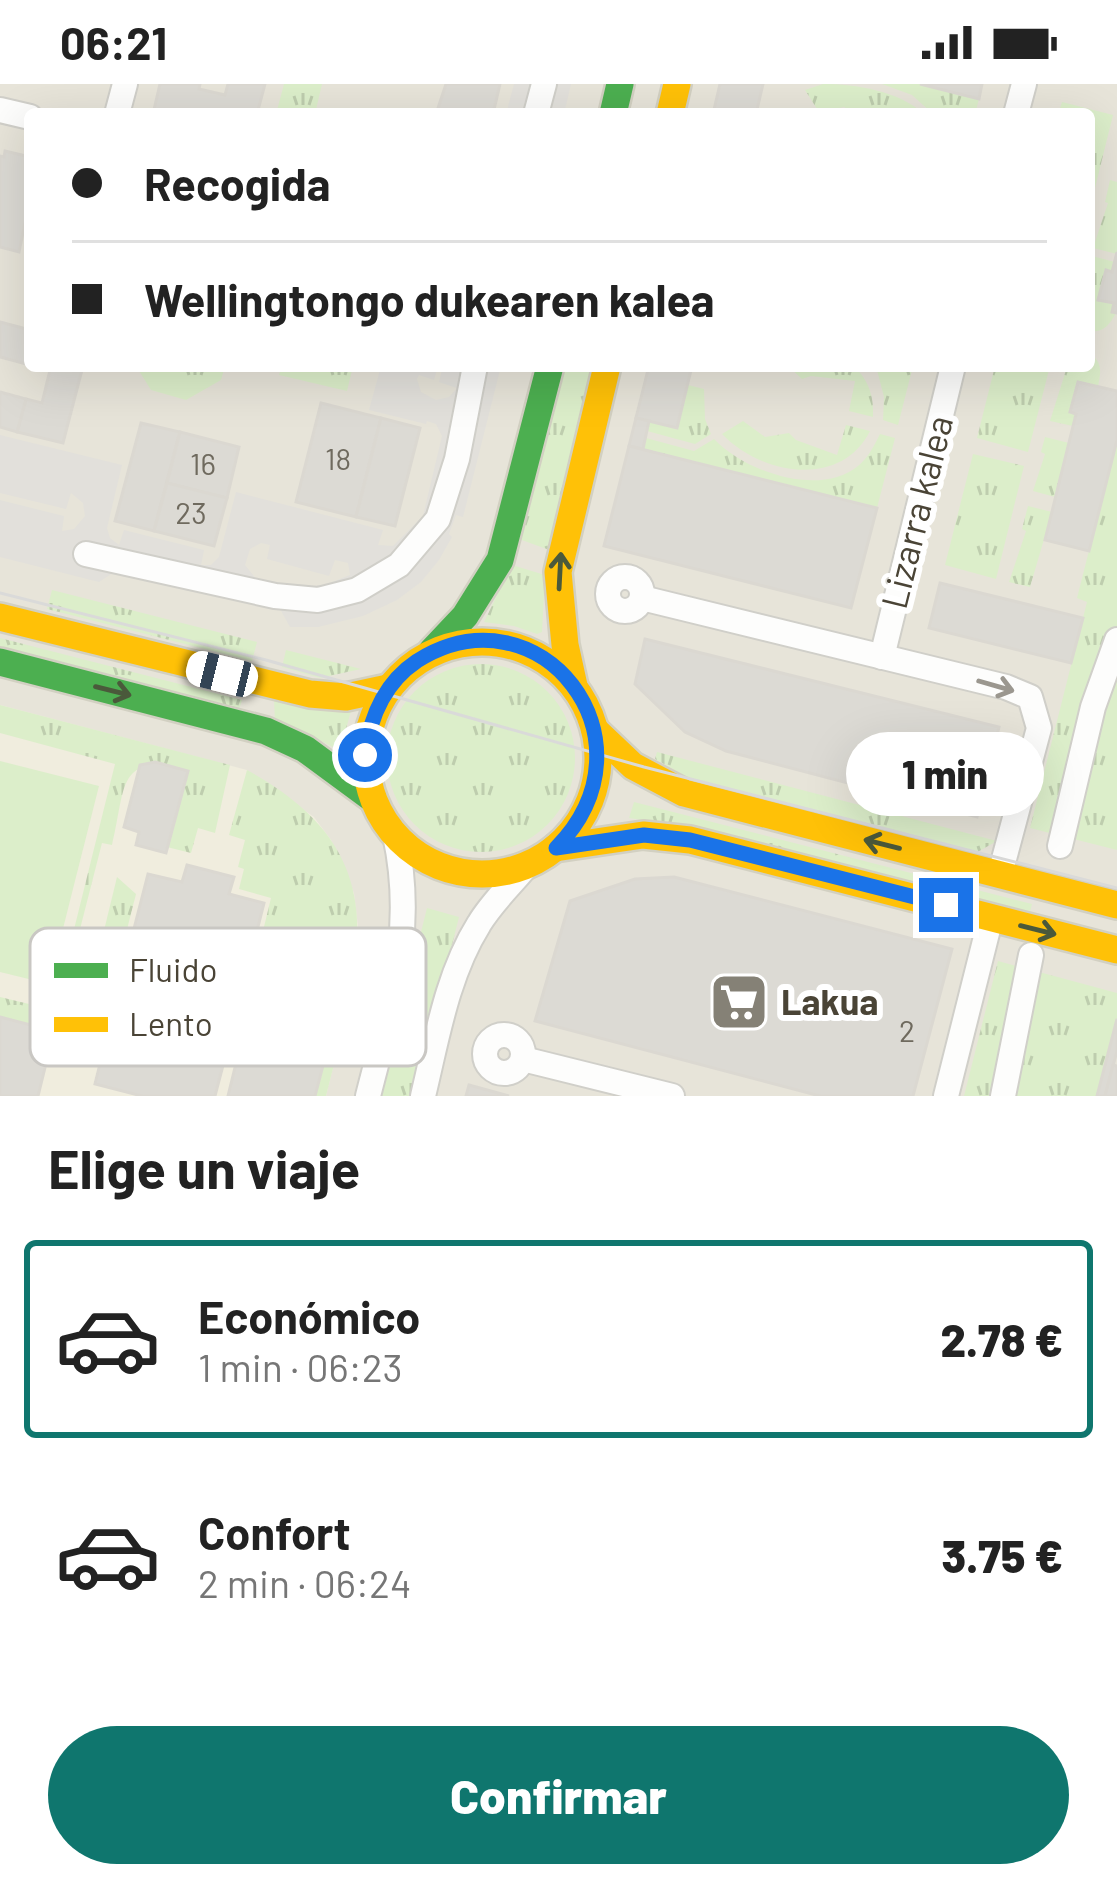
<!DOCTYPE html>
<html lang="es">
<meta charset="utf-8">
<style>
body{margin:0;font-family:Barlow,sans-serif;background:#f6f6f6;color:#222;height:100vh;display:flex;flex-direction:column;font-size:45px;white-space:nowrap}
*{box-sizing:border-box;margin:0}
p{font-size:39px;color:#767676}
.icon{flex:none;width:66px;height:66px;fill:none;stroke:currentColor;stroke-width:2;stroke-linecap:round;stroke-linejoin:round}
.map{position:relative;height:1012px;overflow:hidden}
.sheet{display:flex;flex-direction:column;background:#fff;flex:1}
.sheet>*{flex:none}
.guide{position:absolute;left:24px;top:24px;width:1071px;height:264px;border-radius:12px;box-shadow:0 12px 48px #0002;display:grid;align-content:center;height:264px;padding:0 48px;background:#fff}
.end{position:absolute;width:54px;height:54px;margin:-27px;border:15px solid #1a73e8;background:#fff;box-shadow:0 0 0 6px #fff}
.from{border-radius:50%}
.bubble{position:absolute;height:84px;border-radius:42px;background:#fff;box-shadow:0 12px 48px #0002;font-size:39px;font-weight:800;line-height:84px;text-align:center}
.car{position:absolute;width:36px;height:72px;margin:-36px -18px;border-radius:15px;box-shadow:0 0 9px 3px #0007;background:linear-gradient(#fff 24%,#345 0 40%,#fff 0 76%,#345 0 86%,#fff 0)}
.guide b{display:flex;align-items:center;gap:42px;height:114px;font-size:45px}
.guide b+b{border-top:3px solid #e0e0e0}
.guide i{width:30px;height:30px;background:#222}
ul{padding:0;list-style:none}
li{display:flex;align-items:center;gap:36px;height:198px;margin:0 24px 18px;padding:0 24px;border:6px solid transparent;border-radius:12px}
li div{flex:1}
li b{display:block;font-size:45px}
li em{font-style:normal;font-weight:800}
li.selected{border-color:#0f766e}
li>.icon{width:108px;height:108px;stroke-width:1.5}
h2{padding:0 48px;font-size:54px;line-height:144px}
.cta{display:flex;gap:24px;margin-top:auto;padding:24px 48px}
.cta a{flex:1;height:138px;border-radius:72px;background:#0f766e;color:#fff;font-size:48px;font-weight:800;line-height:138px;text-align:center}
.status{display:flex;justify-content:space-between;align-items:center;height:84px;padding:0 60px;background:#fff;direction:ltr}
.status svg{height:33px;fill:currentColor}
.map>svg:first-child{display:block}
</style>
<div class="status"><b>06:21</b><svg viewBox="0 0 49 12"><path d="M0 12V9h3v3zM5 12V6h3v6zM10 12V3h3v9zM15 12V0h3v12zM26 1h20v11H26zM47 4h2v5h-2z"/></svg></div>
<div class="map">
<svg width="1117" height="1012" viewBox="0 0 1117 1012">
<defs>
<pattern id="grass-tufts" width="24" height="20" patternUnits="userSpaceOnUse" patternTransform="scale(3)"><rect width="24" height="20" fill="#dceeca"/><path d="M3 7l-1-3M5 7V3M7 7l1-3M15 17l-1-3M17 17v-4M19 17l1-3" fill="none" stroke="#becdae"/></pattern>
</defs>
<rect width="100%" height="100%" fill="#f2f1ec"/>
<path fill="#e7e4d9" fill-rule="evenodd" d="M0 0H1117V1012H0ZM30 30H1089V282H30Z"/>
<path fill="#f0edde" d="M0 621 247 686 314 733 331 756 354 809 360 859 357 887 326 1012H0Z"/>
<g fill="url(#grass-tufts)">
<path d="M284 0H322L315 30H276Z"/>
<path d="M823 0C856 0 899 7 924 30H856L844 23 819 28 805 6Z"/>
<path d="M882 0H920L979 15 975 30H933L912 11Z"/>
<path d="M1062 18 1113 31 1091 120 1089 30H1058Z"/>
<path d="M1110 96 1117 98V170L1093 164 1108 119 1105 118Z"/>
<path d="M1092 172 1115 178 1112 188 1107 186 1099 216 1114 219 1112 227 1116 229C1109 241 1104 249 1089 247Z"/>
<path d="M1089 269C1103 278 1101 288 1098 303L1078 298 1071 328 1076 330 1073 342 1050 337 1066 286 1064 282H1089Z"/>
<path d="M136 282H225L221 296 186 316 151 306Z"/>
<path d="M282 282H353L347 307 279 291Z"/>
<path d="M562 282H598L552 467 519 455Z"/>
<path d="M788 282H854C869 297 874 312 873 333L849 327 855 297 811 292 802 295Z"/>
<path d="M876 282H913L898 341 883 336 884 313Z"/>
<path d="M995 282H1050L1028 368 977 354Z"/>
<path d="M688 301 704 305 705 335 711 350 695 360 647 347 649 337 677 344Z"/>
<path d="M743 337 765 353 789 349 796 356 837 371 846 341 870 347C841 405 761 391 722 350Z"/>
<path d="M880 350 895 354 877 424 643 365 646 354 694 367 714 355C744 387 819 414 858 382 868 374 874 362 880 350Z"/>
<path d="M1045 353 1069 359 1055 413 1033 407 1045 370 1041 368Z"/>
<path d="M1117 356V766L1030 744 1087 518 1077 514Z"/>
<path d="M973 370 1024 382 996 495 945 481Z"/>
<path d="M1028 422 1052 428 1030 503 1009 498 1026 447 1022 445Z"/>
<path d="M512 481 545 491 542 548 537 550 514 542 484 538Z"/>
<path d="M52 506 257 558 252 577 47 525Z"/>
<path d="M0 554 242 616 238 629 0 568Z"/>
<path d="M286 566 361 585 320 594 282 583Z"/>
<circle cx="481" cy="674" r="94"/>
<path d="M274 615 351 627 340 667 312 652 275 639Z"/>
<path d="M0 621 230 681 215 749 198 744 191 769 167 763 187 687C116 667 126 705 112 761L102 759 54 947 0 933V913L54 926 115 680 0 649Z"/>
<path d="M657 668 997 757 974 770 700 700 655 675Z"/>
<path d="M247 686C399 769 361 873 326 1012H315L324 975 313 972 327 914 262 897 247 952 238 950 271 814 239 805 244 785 238 783 245 756 229 751Z"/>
<path d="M634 718 1032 820 1029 832 656 738 629 734Z"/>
<path d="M117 793 136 810 120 873 99 867Z"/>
<path d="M427 824 459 833 414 1012H380Z"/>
<path d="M998 877 1117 909V935L1097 1012H964Z"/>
</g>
<path fill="#dceeca" d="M0 677 99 702 49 900 0 888Z"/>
<g fill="#e2e0db" fill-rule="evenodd">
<path d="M514 0H571L564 30H506Z"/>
<path d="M381 282H438L434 296 419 291 417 295 421 308 436 316 449 313 457 304 439 298 443 282H501L463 433 456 431 449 450 452 453 439 476 421 498 397 516 363 532 318 543H290L280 525 116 487 99 498 0 473V416L64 432 62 447 74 445 85 432 83 419 71 409 66 425 0 409V351L122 381 107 444 110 454 119 461 124 446 204 466 201 481H211L219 473 236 408 383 446 378 461 393 462 423 432 442 352 436 340 427 337 426 340 369 326ZM261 459 270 461 267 475 329 492 335 476 348 479 350 491 325 501 302 503 257 496 245 481 250 465Z"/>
</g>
<g fill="#dcdad4" stroke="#dbd8d1" stroke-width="3">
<path d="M160 0H200L199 5 225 11 228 0H265L257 30H153Z"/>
<path d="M446 0H500L493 30H436Z"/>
<path d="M720 0H763L756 30H713Z"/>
<path d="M920 0H982L979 15Z"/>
<path d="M5 67 30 73V115L19 168 0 163V72L4 73Z"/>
<path d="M1117 168V229L1112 228 1114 219 1098 216 1106 186 1112 188Z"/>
<path d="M0 238 30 246V281L0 273Z"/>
<path d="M51 282H83L63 359 17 348 26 315 42 319Z"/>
<path d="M649 282H692L677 344 636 334Z"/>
<path d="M1078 298 1117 307V356L1089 467 1045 456 1076 330 1070 328Z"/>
<path d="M0 308 26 315 17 348 0 343Z"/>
<path d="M321 319 381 334 356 433 296 418Z"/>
<path d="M381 334 420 344 395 442 356 433Z"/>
<path d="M636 334 649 337 643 365 629 362Z"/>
<path d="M141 339 180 348 154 447 115 437Z"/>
<path d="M180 348 239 363 227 414 167 399Z"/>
<path d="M629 362 877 424 851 524 604 462Z"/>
<path d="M167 399 227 414 214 462 154 447Z"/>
<path d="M940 499 1083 534 1071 579 929 544Z"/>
<path d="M645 555 999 643 977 733 726 667 685 648 635 600Z"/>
<path d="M155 678 188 687 166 769 136 761 139 748 124 743 140 681Z"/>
<path d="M187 781 234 793 229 810 264 819 230 953 114 923 148 790 182 798Z"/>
<path d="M674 793 952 865 913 1012H820L535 937 570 817 635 795Z"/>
<path d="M265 910 325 925 313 972 325 974 315 1012H228L242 955 253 958Z"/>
<path d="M0 933 54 947 38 1012H0Z"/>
<path d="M1117 935V967L1105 1012H1097Z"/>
<path d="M110 940 226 970 215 1012H142L95 1000Z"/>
<path d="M1113 981 1117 982V1012H1105Z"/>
<path d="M469 1001 509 1012H466Z"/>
</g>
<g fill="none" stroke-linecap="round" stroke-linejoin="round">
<g stroke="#d0cfc9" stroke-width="28">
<g id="street">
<path d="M0 26 30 33"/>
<path d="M117 30 125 0"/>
<path d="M536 30 544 0"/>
<path d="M1016 30 1024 0"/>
<path d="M86 470 275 512 318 516 357 506 399 481 438 435 457 375 475 282"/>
<circle cx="625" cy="510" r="17"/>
<path d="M642 514 1006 603 1030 613 1039 644 1000 790"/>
<path d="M882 573 953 282"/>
<path d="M1060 762 1093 623 1117 556"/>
<circle cx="504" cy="970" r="19"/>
<path d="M523 975 672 1012"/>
<path d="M368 1012C391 921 416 846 395 751"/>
<path d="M423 1012C437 954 447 891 479 840 492 818 512 800 528 780"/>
<path d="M946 1012 991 833"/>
<path d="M1003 1012 1031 871"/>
</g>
</g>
<g stroke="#d2d0c2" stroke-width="32">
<g id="fast">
<path d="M613 30 620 0"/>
<path d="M432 567 465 532 500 476 550 282"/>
<path d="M0 578 266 647 305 665 373 715"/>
</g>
</g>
<g stroke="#d2d0c2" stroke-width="32">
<g id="slow">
<path d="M670 30 677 0"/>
<path d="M0 533 310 610 346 613 388 604"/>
<circle cx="482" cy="674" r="116"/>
<path d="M574 602 565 561 558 488 607 282"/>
<path d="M595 646 633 682 684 709 1117 821"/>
<path d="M555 764 643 751 690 756 1117 866"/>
</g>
</g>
<use href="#street" stroke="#fdfdfc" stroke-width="24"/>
<use href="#fast" stroke="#4caf50" stroke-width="27"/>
<use href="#slow" stroke="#ffc107" stroke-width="27"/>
<path stroke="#dadad9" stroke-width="3" d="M0 509 266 576 644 683 1117 804"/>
</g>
<defs><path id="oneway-shaft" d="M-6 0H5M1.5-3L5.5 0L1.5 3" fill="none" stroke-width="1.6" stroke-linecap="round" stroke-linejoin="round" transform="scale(3)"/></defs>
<g stroke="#4a593b">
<use href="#oneway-shaft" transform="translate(560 487) rotate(-87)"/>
<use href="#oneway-shaft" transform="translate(113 607) rotate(14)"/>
<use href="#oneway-shaft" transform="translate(882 760) rotate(-166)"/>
<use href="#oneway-shaft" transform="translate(1038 846) rotate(14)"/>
</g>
<use stroke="#9b978f" href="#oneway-shaft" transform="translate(996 602) rotate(16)"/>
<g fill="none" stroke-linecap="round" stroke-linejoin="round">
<path stroke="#1a73e8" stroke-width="15" d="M365 671C370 633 384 599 417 577 539 500 663 656 556 764L644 751 690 756 946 821"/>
</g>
<defs>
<g id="supermarket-square" transform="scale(3)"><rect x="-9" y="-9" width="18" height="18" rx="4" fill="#858176" stroke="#fff"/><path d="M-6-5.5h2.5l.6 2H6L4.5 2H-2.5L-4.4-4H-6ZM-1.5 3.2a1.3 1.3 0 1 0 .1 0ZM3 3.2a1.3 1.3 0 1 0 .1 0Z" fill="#fff"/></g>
</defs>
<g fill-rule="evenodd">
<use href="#supermarket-square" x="739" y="918"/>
</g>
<g text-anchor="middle" stroke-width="12" stroke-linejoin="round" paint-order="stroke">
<g font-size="30" fill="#6f6a5e">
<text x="338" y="386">18</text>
<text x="203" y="391">16</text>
<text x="191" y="440">23</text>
<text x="907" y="958">2</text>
</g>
<g font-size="36" fill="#4a4436" stroke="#fff">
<text transform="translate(917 428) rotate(-76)" y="13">Lizarra kalea</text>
</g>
<g font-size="36" font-weight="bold" fill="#4a4436" stroke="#fff" text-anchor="start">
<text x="781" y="931">Lakua</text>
</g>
</g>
<rect x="30" y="844" width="396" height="138" rx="18" fill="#fff" stroke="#c9c7c3" stroke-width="3"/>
<rect x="54" y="879" width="54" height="15" fill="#4caf50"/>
<rect x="54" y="933" width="54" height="15" fill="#ffc107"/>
<g font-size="33" fill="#4a4436">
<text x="129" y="898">Fluido</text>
<text x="129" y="952">Lento</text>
</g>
</svg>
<i class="end from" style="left:365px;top:671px"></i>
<i class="end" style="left:946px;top:821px"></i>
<div class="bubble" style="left:846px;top:648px;width:198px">1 min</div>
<i class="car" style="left:222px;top:590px;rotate:284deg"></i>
<div class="guide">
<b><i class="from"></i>Recogida</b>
<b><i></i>Wellingtongo dukearen kalea</b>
</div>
</div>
<section class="sheet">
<h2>Elige un viaje</h2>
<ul>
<li class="selected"><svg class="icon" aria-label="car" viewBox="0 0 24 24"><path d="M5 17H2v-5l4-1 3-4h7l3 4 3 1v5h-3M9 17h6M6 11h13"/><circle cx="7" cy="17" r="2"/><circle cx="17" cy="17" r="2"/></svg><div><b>Económico</b><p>1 min · 06:23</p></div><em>2.78 €</em></li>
<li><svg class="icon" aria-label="car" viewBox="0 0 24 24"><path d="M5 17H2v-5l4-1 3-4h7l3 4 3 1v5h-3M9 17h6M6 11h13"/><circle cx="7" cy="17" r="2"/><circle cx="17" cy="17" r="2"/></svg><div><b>Confort</b><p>2 min · 06:24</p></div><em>3.75 €</em></li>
</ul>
<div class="cta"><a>Confirmar</a></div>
</section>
